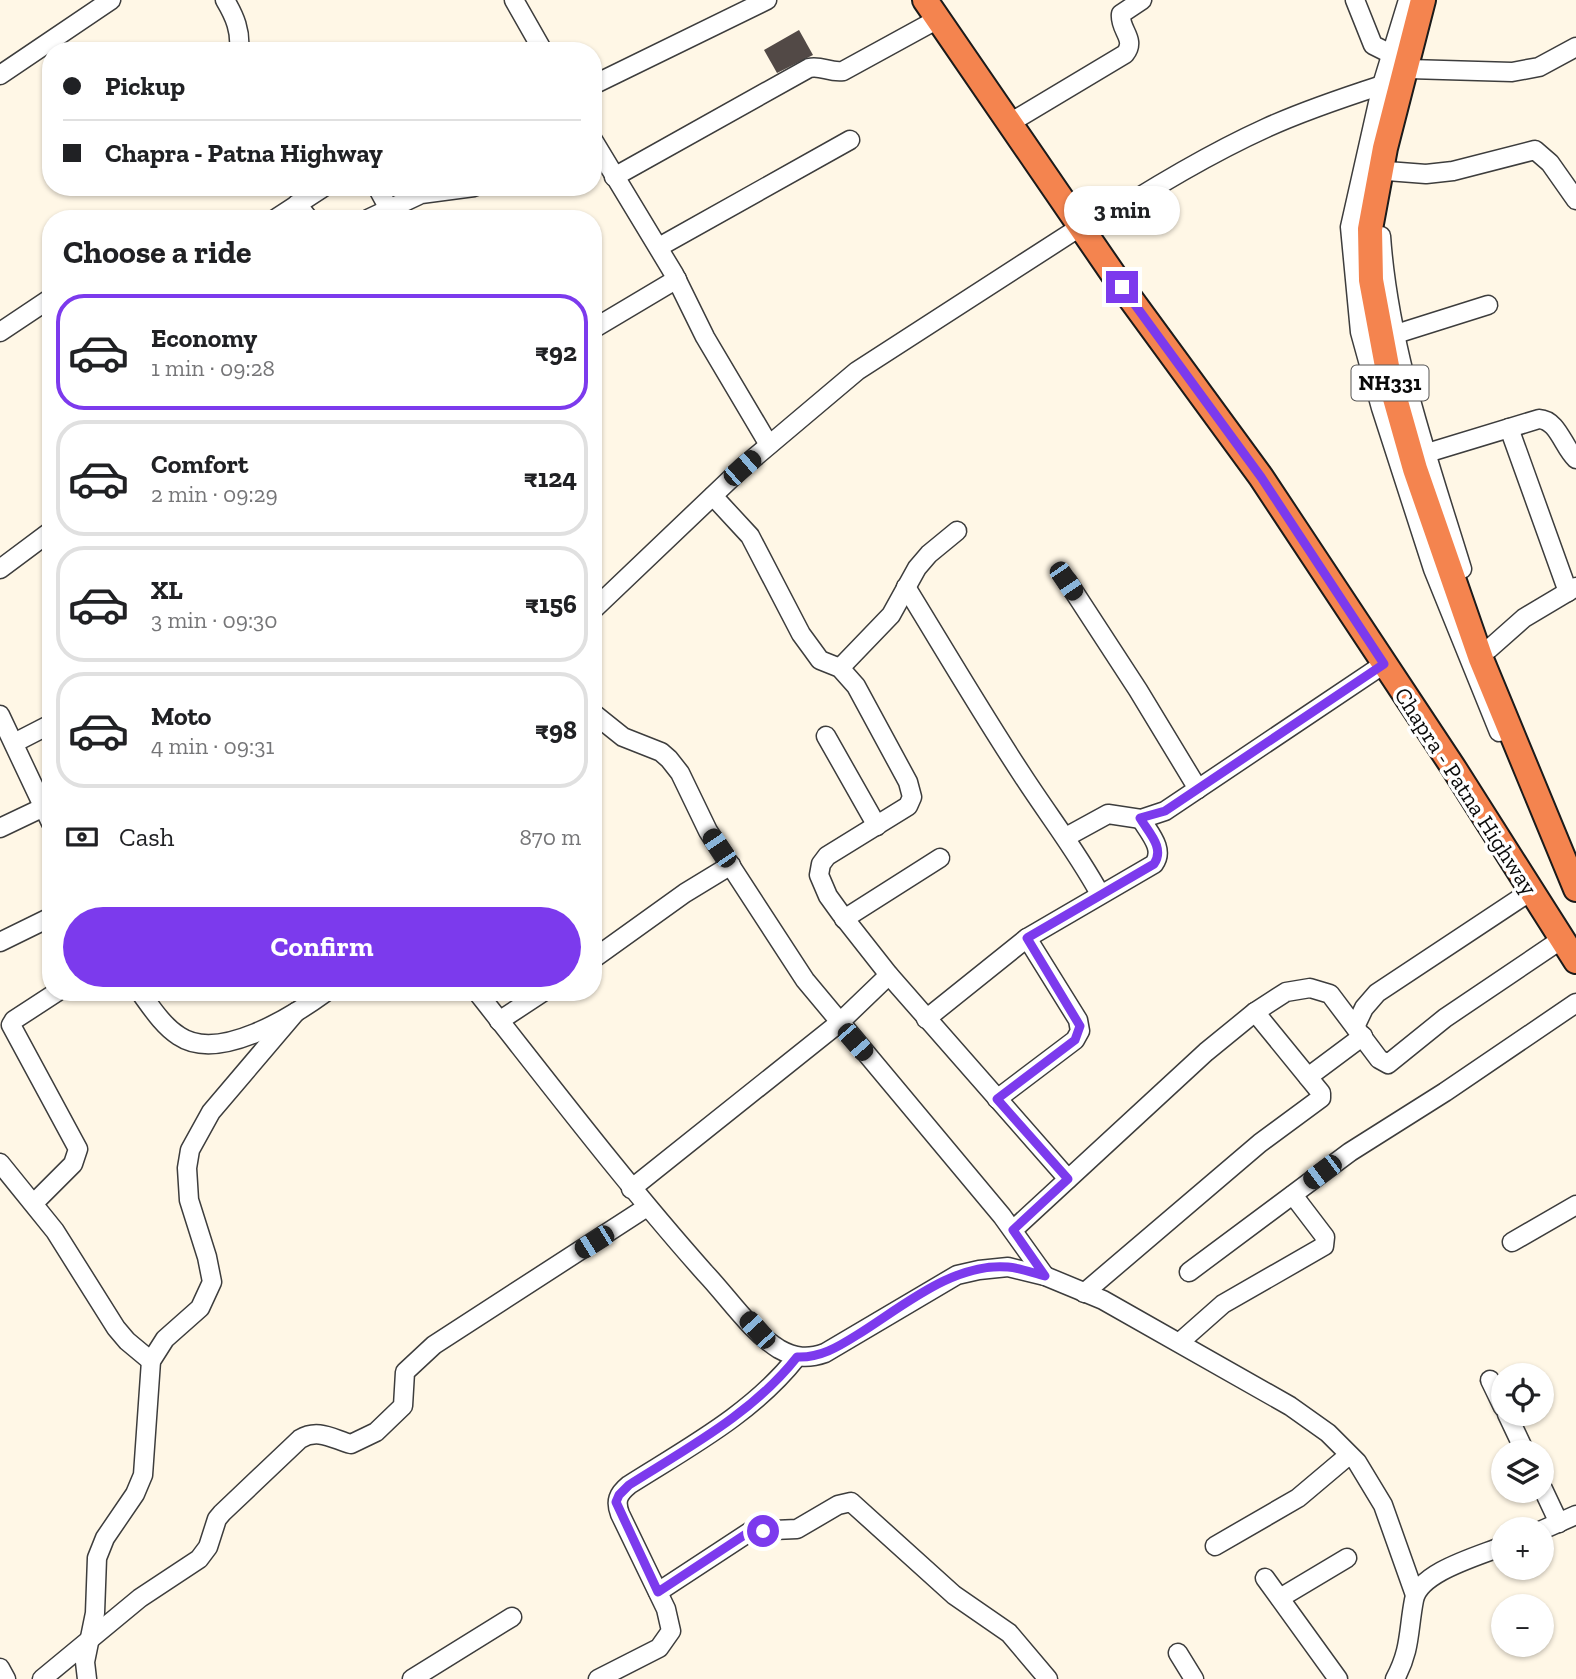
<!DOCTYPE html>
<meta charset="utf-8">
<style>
body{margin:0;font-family:"Zilla Slab",serif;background:#f6f6f6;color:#202124;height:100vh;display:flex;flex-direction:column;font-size:26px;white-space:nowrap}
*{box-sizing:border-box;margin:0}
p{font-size:23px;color:#757577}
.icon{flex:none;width:38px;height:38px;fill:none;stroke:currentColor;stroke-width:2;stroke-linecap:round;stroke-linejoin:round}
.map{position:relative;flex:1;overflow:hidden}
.panel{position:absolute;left:42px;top:210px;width:560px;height:791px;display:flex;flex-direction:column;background:#fff;border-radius:28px;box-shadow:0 2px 5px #0004}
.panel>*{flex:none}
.hud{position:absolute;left:42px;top:42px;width:560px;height:154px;border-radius:28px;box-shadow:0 2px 5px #0004;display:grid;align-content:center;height:154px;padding:0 21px;background:#fff}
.controls{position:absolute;left:1491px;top:1363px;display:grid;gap:14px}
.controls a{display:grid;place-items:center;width:63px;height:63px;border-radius:50%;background:#fff;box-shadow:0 2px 5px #0004;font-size:35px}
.end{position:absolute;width:32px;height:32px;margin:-16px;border:9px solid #7c3aed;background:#fff;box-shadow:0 0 0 4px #fff}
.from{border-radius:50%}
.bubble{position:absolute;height:49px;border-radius:24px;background:#fff;box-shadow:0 2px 5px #0004;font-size:23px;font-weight:700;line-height:49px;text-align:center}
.car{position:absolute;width:21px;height:42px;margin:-21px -10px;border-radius:9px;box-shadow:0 0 5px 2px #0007;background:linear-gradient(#222 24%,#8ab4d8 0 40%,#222 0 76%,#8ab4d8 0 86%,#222 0)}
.hud b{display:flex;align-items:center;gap:24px;height:66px;font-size:26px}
.hud b+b{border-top:2px solid #e0e0e0}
.hud i{width:18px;height:18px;background:#202124}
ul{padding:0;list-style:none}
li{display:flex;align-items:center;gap:21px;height:116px;margin:0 14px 10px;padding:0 7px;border:4px solid #e0e0e0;border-radius:28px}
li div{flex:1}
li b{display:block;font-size:26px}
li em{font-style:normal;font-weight:700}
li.on{border-color:#7c3aed}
li>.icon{width:63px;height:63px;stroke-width:1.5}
h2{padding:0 21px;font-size:32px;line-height:84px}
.pay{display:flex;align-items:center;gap:18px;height:77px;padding:0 21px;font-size:26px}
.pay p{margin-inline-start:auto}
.primary-button{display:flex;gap:14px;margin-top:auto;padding:14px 21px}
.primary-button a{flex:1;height:80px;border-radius:42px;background:#7c3aed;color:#fff;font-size:28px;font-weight:700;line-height:80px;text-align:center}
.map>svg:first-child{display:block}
</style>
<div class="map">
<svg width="1576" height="1679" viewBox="0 0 1576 1679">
<rect width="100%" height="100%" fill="#fff7e6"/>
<path fill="#524946" d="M799 30 813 55 777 73 764 50Z"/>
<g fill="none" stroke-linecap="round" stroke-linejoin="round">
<g stroke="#3d3d3d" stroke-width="21">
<g id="minor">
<path d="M225 0C235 17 241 31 239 51"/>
<path d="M514 0 543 51"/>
<path d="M1355 0 1373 45 1393 55"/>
<path d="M1408 0 1382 85 1350 227 1360 332 1381 408 1433 569 1499 732"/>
<path d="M1409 69 1512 72 1539 67 1576 47"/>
<path d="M0 75 111 0"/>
<path d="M593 85 767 0"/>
<path d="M1008 124 1125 54C1137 39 1119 30 1121 14L1142 0"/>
<path d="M593 140 674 274 705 337 769 445"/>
<path d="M1387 171 1426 174 1453 171 1535 150 1550 163 1576 200"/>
<path d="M614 177 809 68C821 65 830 73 843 71L938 19"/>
<path d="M377 187 389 209"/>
<path d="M297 204 309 219"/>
<path d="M275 219 324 187"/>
<path d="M368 219 421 194 474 187"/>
<path d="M1084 232C1142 194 1202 157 1266 128 1303 111 1342 98 1382 85"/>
<path d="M1381 236C1389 350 1429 461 1462 569"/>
<path d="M659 247 850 140"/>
<path d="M593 329 677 279"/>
<path d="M0 332 51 298"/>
<path d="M1396 334 1488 305"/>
<path d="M1509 428 1568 592"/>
<path d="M1427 453 1539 419C1558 420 1563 447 1576 459"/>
<path d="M713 496 750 536 801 634 812 649 820 660 840 668 856 686 908 782 912 797 908 806 827 856 821 864 819 875 828 896 841 914 889 975 1068 1179"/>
<path d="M0 569 51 531"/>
<path d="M1067 581 1138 690 1198 789"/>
<path d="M906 587C944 649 981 712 1021 773 1048 815 1076 850 1100 894"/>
<path d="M593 610 742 468 857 371 1080 227"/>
<path d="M1489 649 1524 618 1576 587"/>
<path d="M840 668 891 615 917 568 929 554 957 531"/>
<path d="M593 713 623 737 661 752 669 759 680 773 708 831 805 980 1002 1216 1045 1276"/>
<path d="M0 715 51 823"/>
<path d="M826 736 877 826"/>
<path d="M14 743 51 724"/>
<path d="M0 828 44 807"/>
<path d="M1066 837 1108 814 1141 819 1165 811 1384 664"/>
<path d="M844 919 940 858"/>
<path d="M0 942 51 917"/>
<path d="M593 959 685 893 731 865"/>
<path d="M140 992C151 1007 163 1026 179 1036 219 1063 293 1016 326 992"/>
<path d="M477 992C552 1087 625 1183 705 1273 728 1297 750 1331 779 1349 795 1358 808 1359 825 1353L957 1275 979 1270 1008 1267 1045 1276 1103 1300 1290 1406 1328 1433 1357 1462 1383 1505 1415 1595"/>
<path d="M926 1019 1027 938 1154 864C1165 849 1149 833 1141 819"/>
<path d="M499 1021 543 992"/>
<path d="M1355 1027 1364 1008 1377 993 1531 891"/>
<path d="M1308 1077 1363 1036"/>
<path d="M997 1099 1075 1040 1080 1031 1078 1020 1027 938"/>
<path d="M0 1163 55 1231 116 1328 127 1341 151 1361"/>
<path d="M631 1189 839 1023 889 975"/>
<path d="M34 1203 73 1164 78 1149 11 1025 14 1020 57 992"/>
<path d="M1013 1230 1206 1052 1255 1012 1286 992 1310 988 1330 994 1379 1059 1388 1064 1445 1018 1562 939"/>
<path d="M1512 1242 1576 1205"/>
<path d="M1189 1272 1350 1152 1445 1092 1576 1003"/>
<path d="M1084 1293 1260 1143 1321 1098V1093L1255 1012"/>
<path d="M1180 1342 1223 1304 1324 1246 1325 1237 1293 1195"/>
<path d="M1490 1380 1503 1407"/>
<path d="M1507 1414 1525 1452"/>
<path d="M1542 1487 1559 1523"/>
<path d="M1542 1530 1576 1515"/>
<path d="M1215 1546 1298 1498 1349 1455"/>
<path d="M1265 1578 1338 1679"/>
<path d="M658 1592 751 1531 797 1529 838 1505 851 1502 954 1595 1009 1633 1048 1679"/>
<path d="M1280 1598 1347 1558"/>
<path d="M1178 1653 1194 1679"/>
<path d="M0 1668 6 1679"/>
<path d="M42 1679 140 1598 199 1559 208 1547 217 1519 222 1513 300 1439C318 1428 333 1439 351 1444L376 1432 403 1406 405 1372 434 1345 647 1207"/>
<path d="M87 1679 85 1662 95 1613 97 1558 105 1538 135 1494 143 1475 151 1361 165 1339 200 1308 212 1282 207 1257 189 1200 187 1168 190 1150 211 1112 296 1012"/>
<path d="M412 1679 512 1617"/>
<path d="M598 1679 659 1648 671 1631 666 1609 620 1514C615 1501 618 1494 629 1485 689 1447 753 1413 797 1357"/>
<path d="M1395 1679C1411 1649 1408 1631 1414 1600 1419 1572 1479 1556 1503 1546"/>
</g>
</g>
<g stroke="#1b1b1b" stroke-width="28">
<g id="highway">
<path d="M925 0 1122 287 1261 477 1453 767 1576 961"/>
<path d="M1423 0 1385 148 1370 229 1371 280 1389 377 1415 469 1481 659 1576 889"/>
</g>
</g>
<use href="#minor" stroke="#fff" stroke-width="18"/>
<use href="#highway" stroke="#f4844f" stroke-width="24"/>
</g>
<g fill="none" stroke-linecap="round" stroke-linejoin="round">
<path stroke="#7c3aed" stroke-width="9" d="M763 1531 746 1534 658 1592 616 1502 619 1495 629 1485C689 1447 753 1413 797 1357 820 1358 838 1347 857 1335 901 1308 953 1262 1008 1267 1020 1268 1033 1273 1045 1276L1013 1230 1068 1179 997 1099 1075 1040 1080 1026 1027 938 1154 864C1165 848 1149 833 1140 818L1165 811 1384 664 1261 477 1122 287"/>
</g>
<g text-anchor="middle" stroke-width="7" stroke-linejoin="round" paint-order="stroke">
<rect fill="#fff" stroke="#545454" stroke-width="2" x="1351.5" y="365.5" width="77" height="35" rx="5"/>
<g font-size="21" font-weight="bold" fill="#0a0a0a">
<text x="1390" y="390">NH331</text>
</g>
<g font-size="23" fill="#0a0a0a" stroke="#fff">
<text transform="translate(1466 791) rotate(57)" y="8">Chapra - Patna Highway</text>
</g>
</g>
</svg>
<div class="controls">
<a><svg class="icon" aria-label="locate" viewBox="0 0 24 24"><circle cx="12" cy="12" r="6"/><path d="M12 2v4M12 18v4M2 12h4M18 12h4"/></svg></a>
<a><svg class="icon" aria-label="layers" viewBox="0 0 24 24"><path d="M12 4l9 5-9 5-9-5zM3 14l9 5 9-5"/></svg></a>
<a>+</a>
<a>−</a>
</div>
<i class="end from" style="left:763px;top:1531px"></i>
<i class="end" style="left:1122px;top:287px"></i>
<div class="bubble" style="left:1064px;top:186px;width:116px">3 min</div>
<i class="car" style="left:742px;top:468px;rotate:49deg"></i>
<i class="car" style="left:1066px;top:581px;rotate:146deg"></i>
<i class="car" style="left:719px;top:848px;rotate:326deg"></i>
<i class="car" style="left:855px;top:1042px;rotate:139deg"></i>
<i class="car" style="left:1322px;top:1172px;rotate:233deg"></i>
<i class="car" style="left:594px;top:1242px;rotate:238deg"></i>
<i class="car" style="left:757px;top:1330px;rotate:318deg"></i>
<div class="hud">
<b><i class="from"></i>Pickup</b>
<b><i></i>Chapra - Patna Highway</b>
</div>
<section class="panel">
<h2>Choose a ride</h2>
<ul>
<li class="on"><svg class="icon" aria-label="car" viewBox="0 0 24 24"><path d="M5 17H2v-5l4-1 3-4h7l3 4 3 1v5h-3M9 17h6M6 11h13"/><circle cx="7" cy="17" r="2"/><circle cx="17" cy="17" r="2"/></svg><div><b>Economy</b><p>1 min · 09:28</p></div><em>₹92</em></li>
<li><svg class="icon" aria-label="car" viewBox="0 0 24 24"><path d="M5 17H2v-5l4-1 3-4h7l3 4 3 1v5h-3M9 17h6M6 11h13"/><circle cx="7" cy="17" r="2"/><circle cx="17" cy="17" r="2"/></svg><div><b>Comfort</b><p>2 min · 09:29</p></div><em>₹124</em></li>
<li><svg class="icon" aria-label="car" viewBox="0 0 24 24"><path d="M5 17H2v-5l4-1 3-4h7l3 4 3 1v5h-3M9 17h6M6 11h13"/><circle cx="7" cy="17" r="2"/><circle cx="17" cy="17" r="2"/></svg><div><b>XL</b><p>3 min · 09:30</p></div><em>₹156</em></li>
<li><svg class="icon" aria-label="car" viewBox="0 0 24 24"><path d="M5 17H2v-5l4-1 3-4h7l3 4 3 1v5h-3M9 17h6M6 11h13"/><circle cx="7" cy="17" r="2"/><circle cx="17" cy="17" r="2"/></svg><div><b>Moto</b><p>4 min · 09:31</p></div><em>₹98</em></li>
</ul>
<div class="pay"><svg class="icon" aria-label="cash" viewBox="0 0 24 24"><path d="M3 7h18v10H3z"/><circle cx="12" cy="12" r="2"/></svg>Cash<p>870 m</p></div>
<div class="primary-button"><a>Confirm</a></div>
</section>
</div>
